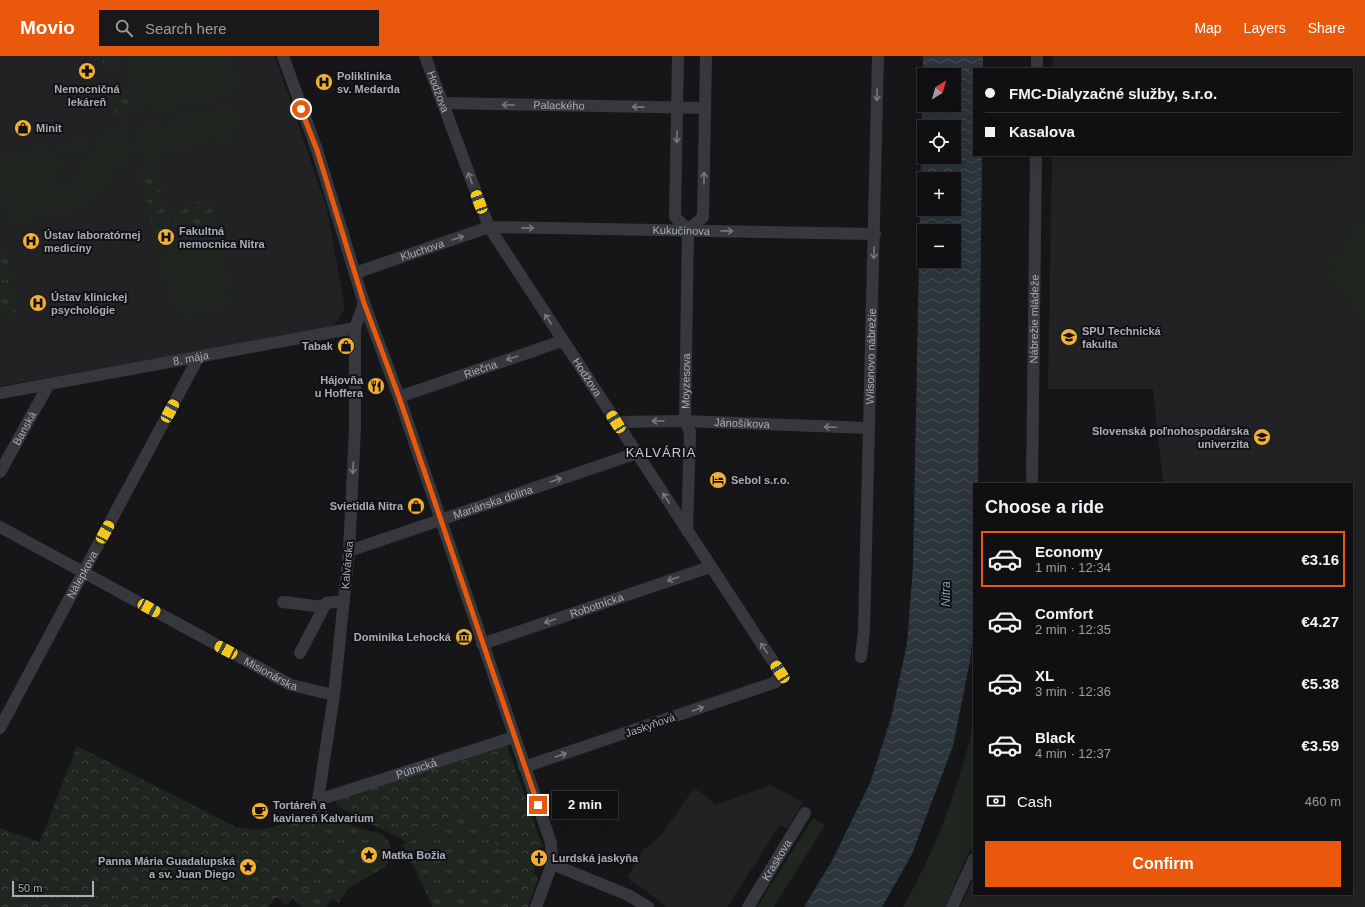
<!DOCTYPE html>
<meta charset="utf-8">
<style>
body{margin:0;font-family:Arial,sans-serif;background:#19191b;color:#f1f3f6;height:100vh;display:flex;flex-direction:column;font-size:15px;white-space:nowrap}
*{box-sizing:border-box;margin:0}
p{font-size:13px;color:#9c9d9f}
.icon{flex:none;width:22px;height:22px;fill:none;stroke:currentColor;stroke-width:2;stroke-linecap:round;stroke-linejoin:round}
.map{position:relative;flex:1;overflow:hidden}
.details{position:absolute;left:973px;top:427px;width:380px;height:412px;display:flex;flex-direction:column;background:#101012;border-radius:0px;box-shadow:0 4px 16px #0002,0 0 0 1px #303032}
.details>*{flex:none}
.guide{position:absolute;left:973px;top:12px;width:380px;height:88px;border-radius:0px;box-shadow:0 4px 16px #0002,0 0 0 1px #303032;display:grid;align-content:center;height:88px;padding:0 12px;background:#101012}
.needle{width:26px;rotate:37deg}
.fabs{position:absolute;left:917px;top:12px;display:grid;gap:8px}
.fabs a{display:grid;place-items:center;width:44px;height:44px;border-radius:0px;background:#101012;box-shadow:0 4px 16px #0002,0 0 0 1px #303032;font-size:20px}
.scale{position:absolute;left:12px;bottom:10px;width:82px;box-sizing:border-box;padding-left:4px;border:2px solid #a8adb8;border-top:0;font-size:11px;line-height:14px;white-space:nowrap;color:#a8adb8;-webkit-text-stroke:3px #111113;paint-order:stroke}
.end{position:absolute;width:18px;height:18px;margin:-9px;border:5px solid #ea580c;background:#fff;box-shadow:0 0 0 2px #fff}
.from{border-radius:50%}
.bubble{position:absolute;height:28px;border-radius:0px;background:#101012;box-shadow:0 4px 16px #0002,0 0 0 1px #303032;font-size:13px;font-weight:800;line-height:28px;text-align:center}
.car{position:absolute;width:12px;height:24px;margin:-12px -6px;border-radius:5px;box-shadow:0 0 3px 1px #0007;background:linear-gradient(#f5c518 24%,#345 0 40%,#f5c518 0 76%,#345 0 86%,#f5c518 0)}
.guide b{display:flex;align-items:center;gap:14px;height:38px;font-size:15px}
.guide b+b{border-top:1px solid #303032}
.guide i{width:10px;height:10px;background:#f1f3f6}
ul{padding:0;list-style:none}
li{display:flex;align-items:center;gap:12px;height:56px;margin:0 8px 6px;padding:0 4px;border:2px solid transparent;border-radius:0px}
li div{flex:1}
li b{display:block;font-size:15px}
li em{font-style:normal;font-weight:800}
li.current{border-color:#ea580c}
li>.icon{width:36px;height:36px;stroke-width:1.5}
h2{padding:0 12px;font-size:18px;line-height:48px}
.pay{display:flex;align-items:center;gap:10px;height:44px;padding:0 12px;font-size:15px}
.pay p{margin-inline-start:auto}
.button{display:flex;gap:8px;margin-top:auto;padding:8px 12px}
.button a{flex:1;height:46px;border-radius:0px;background:#ea580c;color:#fff;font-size:16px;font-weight:800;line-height:46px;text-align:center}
header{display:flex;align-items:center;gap:24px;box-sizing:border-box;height:56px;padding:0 20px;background:#ea580c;color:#fff}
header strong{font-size:19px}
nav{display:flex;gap:22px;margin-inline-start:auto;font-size:14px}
.search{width:280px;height:36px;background:#19191b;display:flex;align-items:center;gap:10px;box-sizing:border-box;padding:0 14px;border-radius:0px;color:#9c9d9f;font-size:15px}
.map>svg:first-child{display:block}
</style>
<header>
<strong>Movio</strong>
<div class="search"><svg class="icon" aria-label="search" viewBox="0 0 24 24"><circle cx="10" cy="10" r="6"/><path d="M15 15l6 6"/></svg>Search here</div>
<nav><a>Map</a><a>Layers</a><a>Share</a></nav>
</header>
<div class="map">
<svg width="1365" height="851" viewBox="0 0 1365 851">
<defs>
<pattern id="grass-tufts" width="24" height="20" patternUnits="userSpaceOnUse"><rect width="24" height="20" fill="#1e261f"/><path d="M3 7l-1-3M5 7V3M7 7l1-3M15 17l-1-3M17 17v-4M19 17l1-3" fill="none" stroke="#3c433d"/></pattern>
<pattern id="forest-crowns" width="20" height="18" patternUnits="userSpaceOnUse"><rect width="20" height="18" fill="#1e261f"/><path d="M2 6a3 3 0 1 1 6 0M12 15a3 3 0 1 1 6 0" fill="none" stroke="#3c433d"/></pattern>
<pattern id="water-waves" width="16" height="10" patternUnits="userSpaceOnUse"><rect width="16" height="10" fill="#2c353c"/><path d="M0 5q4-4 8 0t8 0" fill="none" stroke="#485056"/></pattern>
</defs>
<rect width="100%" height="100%" fill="#161618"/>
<g fill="#222225">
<path d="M0 0H275L327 153 345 252 333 271 0 330Z"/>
<path d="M1053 0H1365V851H960L974 822V838H1352V428H1163L1153 333H1048L1052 99H1352V13H1053Z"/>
<path d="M770 729 803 746 787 773 780 769 727 851H667L627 821 644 793 660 781 694 732 712 745 714 750Z"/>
</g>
<g fill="url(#grass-tufts)">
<path d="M102 0H120L121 8 116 11H106L103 7Z"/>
<path d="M113 27C128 29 133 48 131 61L123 65 118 64 114 59 109 31Z"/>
<path d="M155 107 158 110 159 127 169 175 167 183 163 186 155 183 140 116C143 108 148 108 155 107Z"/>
<path d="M213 143 217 166 213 175 184 182 181 180 177 173 173 153 185 151 184 149Z"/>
<path d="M3 194H6L17 249 15 256 9 261 0 263V198Z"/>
<path d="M318 750 352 770 382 778 390 788 391 801 385 811 350 831 338 847 333 843 329 846 327 851H302L292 842C303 832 302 821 312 811L325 817 328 793 310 762Z"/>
<path d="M467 753 514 811 510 830 492 851H433L403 789Z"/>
</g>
<g fill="url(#forest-crowns)">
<path d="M507 689 543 791 539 793 534 816 538 822 528 851H492L510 830 514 811 467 753 407 786 337 750 335 742Z"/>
<path d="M77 690 236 771 260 774 310 762 328 793 331 813 325 817 312 811 305 818 315 828 311 835H300L286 849 277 841 267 851H0V772L40 786Z"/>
</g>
<g fill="#1e261f">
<path d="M126 0H231L238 32H235L233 36 208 45 145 56 144 58 135 46Z"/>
<path d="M230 48C239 51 243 65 239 74 238 77 233 80 230 83L145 102C137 100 130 78 136 71L212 54Z"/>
<path d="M121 74 127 78 132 99 105 135 83 152 68 119 82 116 79 103 92 101 90 92 64 97 59 95V89Z"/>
<path d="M51 90 64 117 61 122 57 123 58 128 61 133H65L68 127 80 154 11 166 8 164 0 122V102L2 100Z"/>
<path d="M1365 159V263L1331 226 1328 216 1330 206Z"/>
<path d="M214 180 219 182 234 249 187 260 177 257 172 250 160 199 161 194 166 191Z"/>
<path d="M974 665V784L945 851H903C936 794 960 729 974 665Z"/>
<path d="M813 762 825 769 774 851H757Z"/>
</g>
<path fill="url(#water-waves)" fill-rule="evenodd" d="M923 0H983V13H974V99H982L978 428H974V566L970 605 953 690 912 798 882 851H804L832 805 870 727 891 662 907 588 913 510ZM924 19H954V49H924ZM924 71H954V101H924ZM924 123H954V153H924ZM924 175H954V205H924Z"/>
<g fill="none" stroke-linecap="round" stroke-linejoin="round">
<g stroke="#37383d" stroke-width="12">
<path d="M283 0 317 94 364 247 399 341 551 787 552 808 536 851"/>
<path id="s1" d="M425 0 489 171 780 616 776 626 524 711"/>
<path d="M678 0 675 161 688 174 703 161 706 0"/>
<path d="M1037 13V0"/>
<path id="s2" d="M442 47 705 52"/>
<path id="s3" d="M355 217 489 171 875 178"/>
<path id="s4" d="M364 247 355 272V373L349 495 334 639 318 744 514 681"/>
<path id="s5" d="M0 337 355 272"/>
<path id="s6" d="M399 341 562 285"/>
<path id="s7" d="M616 366 685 365 869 372"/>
<path id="s8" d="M0 416 49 328"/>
<path id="s9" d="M1032 428 1036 99"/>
<path id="s10" d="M0 471 291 629 334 639"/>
<path id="s11" d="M687 475 690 376 685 365 688 174"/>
<path id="s12" d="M349 495 637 397"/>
<path d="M283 546 324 551"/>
<path id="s13" d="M482 588 710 511"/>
<path d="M300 597 326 547 344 545"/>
<path id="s14" d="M861 601 864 574 878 0"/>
<path id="s15" d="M0 672 198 302"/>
<path d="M552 808 628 839 648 851"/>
<path id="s16" d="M748 851 805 757"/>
<path d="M952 851 974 803"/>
</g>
</g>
<defs><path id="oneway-shaft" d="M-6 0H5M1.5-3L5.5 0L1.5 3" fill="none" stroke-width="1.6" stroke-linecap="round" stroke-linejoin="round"/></defs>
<g stroke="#757881">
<use href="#oneway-shaft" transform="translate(877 39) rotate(91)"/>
<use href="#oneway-shaft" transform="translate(508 49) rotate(-179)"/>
<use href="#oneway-shaft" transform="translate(638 51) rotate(-179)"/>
<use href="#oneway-shaft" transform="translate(677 81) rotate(91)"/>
<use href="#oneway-shaft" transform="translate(470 122) rotate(-111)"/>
<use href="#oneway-shaft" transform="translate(704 122) rotate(-89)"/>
<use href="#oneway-shaft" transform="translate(528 172) rotate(1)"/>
<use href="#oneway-shaft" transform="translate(727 175) rotate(1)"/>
<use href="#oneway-shaft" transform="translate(458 182) rotate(-19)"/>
<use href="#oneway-shaft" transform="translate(874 197) rotate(92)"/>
<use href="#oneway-shaft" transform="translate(548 263) rotate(-123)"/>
<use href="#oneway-shaft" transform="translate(512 302) rotate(161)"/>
<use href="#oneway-shaft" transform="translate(658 365) rotate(180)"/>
<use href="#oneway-shaft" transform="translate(830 371) rotate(-178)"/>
<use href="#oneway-shaft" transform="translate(353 412) rotate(93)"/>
<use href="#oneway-shaft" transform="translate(556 424) rotate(-19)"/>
<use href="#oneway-shaft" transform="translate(666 442) rotate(-123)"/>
<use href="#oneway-shaft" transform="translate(673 523) rotate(161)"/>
<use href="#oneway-shaft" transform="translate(550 565) rotate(161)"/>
<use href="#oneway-shaft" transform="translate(764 592) rotate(-123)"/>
<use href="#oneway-shaft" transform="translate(698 653) rotate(-19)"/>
<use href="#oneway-shaft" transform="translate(561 699) rotate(-19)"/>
</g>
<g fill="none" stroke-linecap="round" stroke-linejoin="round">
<path stroke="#ea580c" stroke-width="5" d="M301 53 317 94 364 247 399 341 538 749"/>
</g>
<defs>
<g id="pharmacy-disc" transform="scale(0.9)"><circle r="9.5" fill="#f2b134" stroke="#111113"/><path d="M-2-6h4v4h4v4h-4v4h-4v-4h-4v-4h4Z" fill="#111"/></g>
<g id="hospital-disc" transform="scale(0.9)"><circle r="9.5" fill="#f2b134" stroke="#111113"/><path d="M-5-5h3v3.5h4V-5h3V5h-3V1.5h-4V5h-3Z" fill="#111"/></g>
<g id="shop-disc" transform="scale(0.9)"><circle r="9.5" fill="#f2b134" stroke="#111113"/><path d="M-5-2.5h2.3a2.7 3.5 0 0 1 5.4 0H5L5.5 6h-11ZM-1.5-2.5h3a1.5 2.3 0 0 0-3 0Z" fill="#111"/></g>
<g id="university-disc" transform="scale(0.9)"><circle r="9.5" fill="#f2b134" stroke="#111113"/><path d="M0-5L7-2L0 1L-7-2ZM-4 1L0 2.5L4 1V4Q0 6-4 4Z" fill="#111"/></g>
<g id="restaurant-disc" transform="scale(0.9)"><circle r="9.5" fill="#f2b134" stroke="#111113"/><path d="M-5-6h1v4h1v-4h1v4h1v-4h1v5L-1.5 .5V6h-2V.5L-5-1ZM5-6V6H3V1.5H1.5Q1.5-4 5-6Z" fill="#111"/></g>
<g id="hotel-disc" transform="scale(0.9)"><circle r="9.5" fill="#f2b134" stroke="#111113"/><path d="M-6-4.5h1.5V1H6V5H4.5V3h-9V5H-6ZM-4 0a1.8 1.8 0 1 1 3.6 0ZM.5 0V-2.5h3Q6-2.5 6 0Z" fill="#111"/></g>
<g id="museum-disc" transform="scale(0.9)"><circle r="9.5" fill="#f2b134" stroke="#111113"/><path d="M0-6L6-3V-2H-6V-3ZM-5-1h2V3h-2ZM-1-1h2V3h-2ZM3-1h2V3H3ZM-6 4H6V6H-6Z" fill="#111"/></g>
<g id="cafe-disc" transform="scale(0.9)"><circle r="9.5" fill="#f2b134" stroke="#111113"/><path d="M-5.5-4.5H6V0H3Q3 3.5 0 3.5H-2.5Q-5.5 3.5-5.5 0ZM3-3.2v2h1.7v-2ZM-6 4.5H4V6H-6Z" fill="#111"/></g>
<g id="sight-disc" transform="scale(0.9)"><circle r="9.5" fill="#f2b134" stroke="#111113"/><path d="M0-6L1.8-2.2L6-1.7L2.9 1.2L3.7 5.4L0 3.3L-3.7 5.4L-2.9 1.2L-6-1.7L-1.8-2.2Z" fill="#111"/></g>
<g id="church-disc" transform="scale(0.9)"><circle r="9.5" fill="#f2b134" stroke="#111113"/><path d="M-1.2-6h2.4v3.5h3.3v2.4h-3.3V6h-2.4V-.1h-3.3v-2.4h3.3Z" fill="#111"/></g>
</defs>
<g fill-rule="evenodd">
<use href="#pharmacy-disc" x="87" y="15"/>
<use href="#hospital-disc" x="324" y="26"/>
<use href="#shop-disc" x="23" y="72"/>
<use href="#hospital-disc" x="166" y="181"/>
<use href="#hospital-disc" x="31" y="185"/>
<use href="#hospital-disc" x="38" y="247"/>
<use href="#university-disc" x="1069" y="281"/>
<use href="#shop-disc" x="346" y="290"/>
<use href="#restaurant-disc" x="376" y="330"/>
<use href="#university-disc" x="1262" y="381"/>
<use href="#hotel-disc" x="718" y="424"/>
<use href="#shop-disc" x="416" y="450"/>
<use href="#museum-disc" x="464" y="581"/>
<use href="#cafe-disc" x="260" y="755"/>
<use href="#sight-disc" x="369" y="799"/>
<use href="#church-disc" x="539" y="802"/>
<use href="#sight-disc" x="248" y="811"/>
</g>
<g text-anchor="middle" stroke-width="4" stroke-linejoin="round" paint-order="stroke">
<g font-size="11" font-weight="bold" fill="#a8adb8" stroke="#111113" text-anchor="start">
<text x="337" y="24">Poliklinika<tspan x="337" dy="13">sv. Medarda</tspan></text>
<text x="87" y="37" text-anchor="middle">Nemocničná<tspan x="87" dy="13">lekáreň</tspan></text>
<text x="36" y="76">Minit</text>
<text x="179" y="179">Fakultná<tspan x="179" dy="13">nemocnica Nitra</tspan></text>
<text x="44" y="183">Ústav laboratórnej<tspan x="44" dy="13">medicíny</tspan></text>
<text x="51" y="245">Ústav klinickej<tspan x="51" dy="13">psychológie</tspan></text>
<text x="1082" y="279">SPU Technická<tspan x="1082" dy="13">fakulta</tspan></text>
<text x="333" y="294" text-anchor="end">Tabak</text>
<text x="363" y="328" text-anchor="end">Hájovňa<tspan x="363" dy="13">u Hoffera</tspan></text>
<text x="1249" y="379" text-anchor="end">Slovenská poľnohospodárska<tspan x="1249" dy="13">univerzita</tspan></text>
<text x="731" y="428">Sebol s.r.o.</text>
<text x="403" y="454" text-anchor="end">Svietidlá Nitra</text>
<text x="451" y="585" text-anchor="end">Dominika Lehocká</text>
<text x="273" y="753">Tortáreň a<tspan x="273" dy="13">kaviareň Kalvarium</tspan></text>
<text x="382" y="803">Matka Božia</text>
<text x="552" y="806">Lurdská jaskyňa</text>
<text x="235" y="809" text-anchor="end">Panna Mária Guadalupská<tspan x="235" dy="13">a sv. Juan Diego</tspan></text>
</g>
<g font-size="11" fill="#a8adb8" stroke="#111113">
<text dy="4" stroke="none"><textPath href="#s1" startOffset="38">Hodžova</textPath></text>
<text dy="4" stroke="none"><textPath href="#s2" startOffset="117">Palackého</textPath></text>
<text dy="4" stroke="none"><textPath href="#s3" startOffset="334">Kukučínova</textPath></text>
<text dy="4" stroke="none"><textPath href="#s3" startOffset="71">Kluchova</textPath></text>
<text dy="4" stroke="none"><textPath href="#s9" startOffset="165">Nábrežie mládeže</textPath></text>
<text dy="4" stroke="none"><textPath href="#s14" startOffset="301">Wilsonovo nábrežie</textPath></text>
<text dy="4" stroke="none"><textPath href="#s5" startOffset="194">8. mája</textPath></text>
<text dy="4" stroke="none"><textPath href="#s6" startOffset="86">Riečna</textPath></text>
<text dy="4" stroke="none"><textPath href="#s1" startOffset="362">Hodžova</textPath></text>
<text dy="4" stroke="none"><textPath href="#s11" startOffset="151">Moyzesova</textPath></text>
<text dy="4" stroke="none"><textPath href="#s7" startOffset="126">Jánošíkova</textPath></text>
<text dy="4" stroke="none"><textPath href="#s8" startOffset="50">Banská</textPath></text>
<text dy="4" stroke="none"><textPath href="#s12" startOffset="152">Mariánska dolina</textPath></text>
<text transform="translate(347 509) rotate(-85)" y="4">Kalvárska</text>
<text dy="4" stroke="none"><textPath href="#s15" startOffset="174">Nálepkova</textPath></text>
<text dy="4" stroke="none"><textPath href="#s13" startOffset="121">Robotnícka</textPath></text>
<text dy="4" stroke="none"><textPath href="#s10" startOffset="308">Misionárska</textPath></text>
<text transform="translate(650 669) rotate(-19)" y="4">Jaskyňová</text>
<text dy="4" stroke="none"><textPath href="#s4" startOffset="604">Pútnická</textPath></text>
<text dy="4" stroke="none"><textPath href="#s16" startOffset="55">Kraskova</textPath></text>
</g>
<g font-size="12" font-style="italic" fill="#7f9bb3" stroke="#111113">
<text transform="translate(946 538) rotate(-90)" y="4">Nitra</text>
</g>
<g font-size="13" letter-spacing="1" fill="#c9ccd4" stroke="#111113">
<text x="661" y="401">KALVÁRIA</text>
</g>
</g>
</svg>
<div class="fabs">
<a><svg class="needle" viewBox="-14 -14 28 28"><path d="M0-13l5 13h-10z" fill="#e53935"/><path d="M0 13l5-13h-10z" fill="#9c9d9f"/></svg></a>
<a><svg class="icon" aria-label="locate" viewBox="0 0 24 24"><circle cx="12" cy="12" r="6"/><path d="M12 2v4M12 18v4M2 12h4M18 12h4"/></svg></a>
<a>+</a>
<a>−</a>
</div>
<div class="scale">50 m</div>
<i class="end from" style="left:301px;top:53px"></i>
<i class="end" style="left:538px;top:749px"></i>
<div class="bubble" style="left:552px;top:735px;width:66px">2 min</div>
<i class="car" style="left:479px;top:146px;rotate:339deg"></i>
<i class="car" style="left:170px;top:355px;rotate:28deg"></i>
<i class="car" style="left:616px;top:366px;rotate:327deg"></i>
<i class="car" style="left:105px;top:476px;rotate:29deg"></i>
<i class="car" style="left:149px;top:552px;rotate:119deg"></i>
<i class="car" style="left:226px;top:594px;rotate:298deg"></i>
<i class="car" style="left:780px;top:616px;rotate:327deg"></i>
<div class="guide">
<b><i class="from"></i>FMC-Dialyzačné služby, s.r.o.</b>
<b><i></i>Kasalova</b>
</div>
<section class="details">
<h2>Choose a ride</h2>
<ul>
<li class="current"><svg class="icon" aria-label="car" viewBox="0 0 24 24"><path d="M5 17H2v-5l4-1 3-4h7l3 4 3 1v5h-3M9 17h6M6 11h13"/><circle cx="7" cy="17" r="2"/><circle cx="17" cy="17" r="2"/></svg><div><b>Economy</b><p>1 min · 12:34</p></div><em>€3.16</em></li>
<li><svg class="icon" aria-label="car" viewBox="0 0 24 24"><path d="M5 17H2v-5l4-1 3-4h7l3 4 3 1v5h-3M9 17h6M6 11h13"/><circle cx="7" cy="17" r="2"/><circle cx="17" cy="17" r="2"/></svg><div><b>Comfort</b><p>2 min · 12:35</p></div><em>€4.27</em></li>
<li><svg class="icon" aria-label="car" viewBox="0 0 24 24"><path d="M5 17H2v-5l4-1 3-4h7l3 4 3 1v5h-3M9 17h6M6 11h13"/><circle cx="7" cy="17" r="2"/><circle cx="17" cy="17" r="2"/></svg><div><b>XL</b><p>3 min · 12:36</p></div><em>€5.38</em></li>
<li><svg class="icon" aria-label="car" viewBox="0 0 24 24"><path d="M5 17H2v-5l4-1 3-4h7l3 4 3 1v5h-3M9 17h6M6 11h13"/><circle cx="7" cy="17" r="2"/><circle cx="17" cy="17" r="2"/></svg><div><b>Black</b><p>4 min · 12:37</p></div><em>€3.59</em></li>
</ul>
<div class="pay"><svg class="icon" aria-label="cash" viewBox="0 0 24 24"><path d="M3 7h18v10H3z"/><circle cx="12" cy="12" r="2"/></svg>Cash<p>460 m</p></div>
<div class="button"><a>Confirm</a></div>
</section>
</div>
